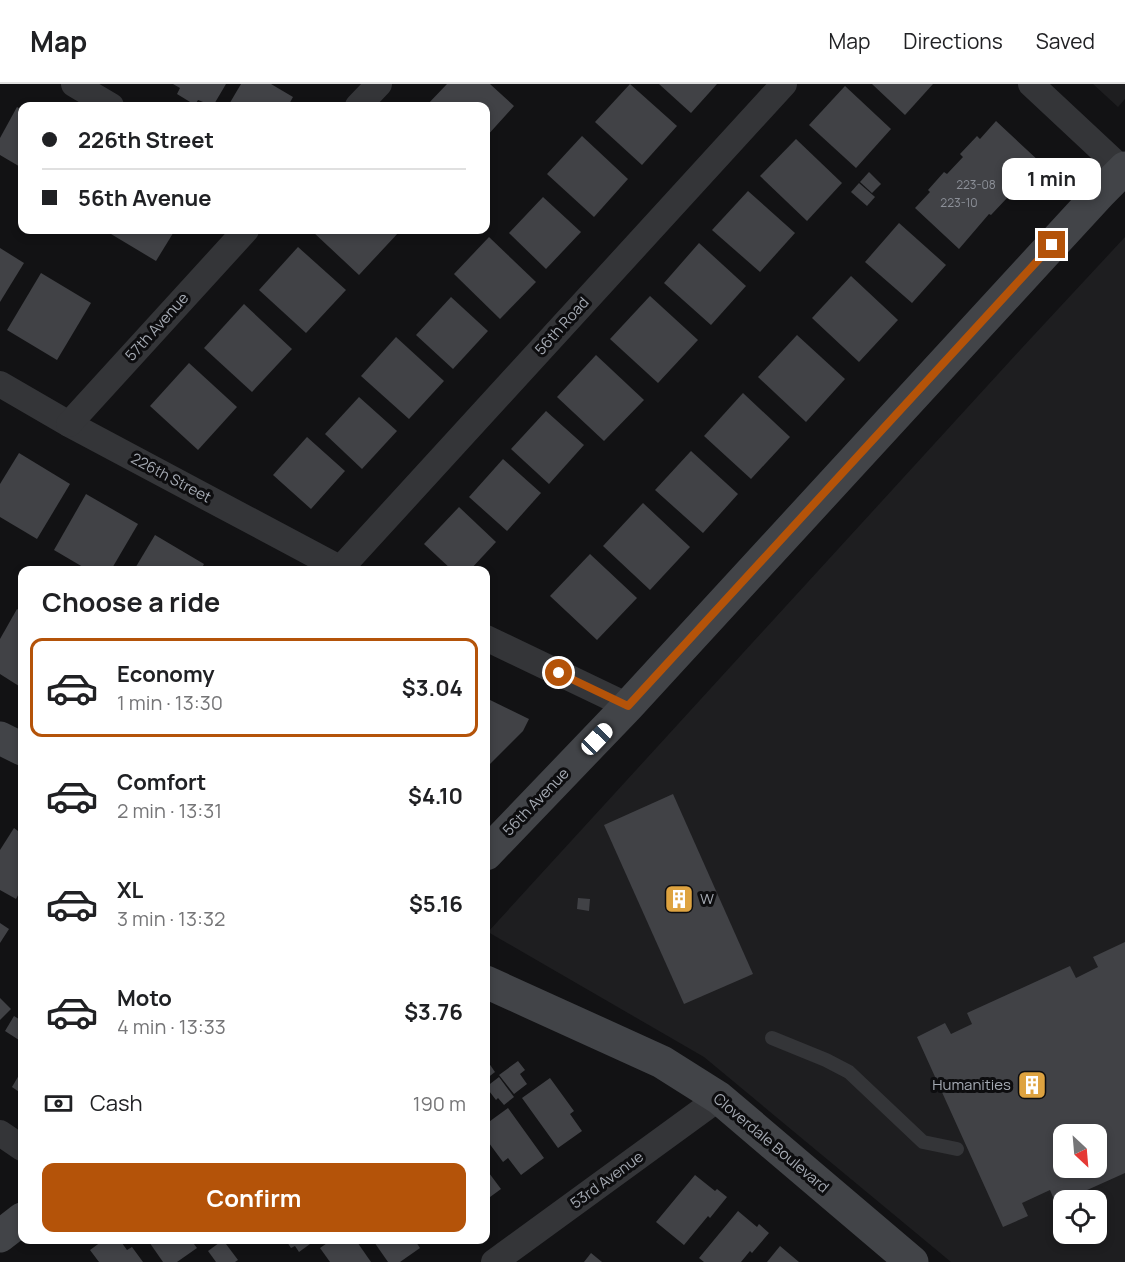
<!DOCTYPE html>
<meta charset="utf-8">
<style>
body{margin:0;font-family:Manrope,sans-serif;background:#f6f6f6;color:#202124;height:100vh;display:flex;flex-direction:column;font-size:22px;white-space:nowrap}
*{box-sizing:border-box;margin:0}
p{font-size:20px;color:#757577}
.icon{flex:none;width:33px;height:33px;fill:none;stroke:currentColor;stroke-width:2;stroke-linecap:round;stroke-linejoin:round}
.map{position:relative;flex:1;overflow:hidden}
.sheet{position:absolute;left:18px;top:482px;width:472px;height:678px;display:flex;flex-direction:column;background:#fff;border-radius:12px;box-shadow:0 3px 9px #0003}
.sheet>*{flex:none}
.banner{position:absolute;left:18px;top:18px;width:472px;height:132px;border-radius:12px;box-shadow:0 3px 9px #0003;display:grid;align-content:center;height:132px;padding:0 24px;background:#fff}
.needle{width:39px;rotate:154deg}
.buttons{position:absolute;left:1053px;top:1040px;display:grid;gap:12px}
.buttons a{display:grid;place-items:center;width:54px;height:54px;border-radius:12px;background:#fff;box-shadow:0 3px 9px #0003;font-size:30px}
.end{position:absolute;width:27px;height:27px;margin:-14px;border:8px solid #b45309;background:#fff;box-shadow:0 0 0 3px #fff}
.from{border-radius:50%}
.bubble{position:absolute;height:42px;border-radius:12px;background:#fff;box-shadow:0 3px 9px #0003;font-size:20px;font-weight:700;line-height:42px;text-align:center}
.car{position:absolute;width:18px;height:36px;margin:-18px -9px;border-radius:8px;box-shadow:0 0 4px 2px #0007;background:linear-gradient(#fff 24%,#345 0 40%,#fff 0 76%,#345 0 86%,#fff 0)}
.banner b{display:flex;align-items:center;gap:21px;height:57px;font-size:22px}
.banner b+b{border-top:2px solid #e0e0e0}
.banner i{width:15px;height:15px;background:#202124}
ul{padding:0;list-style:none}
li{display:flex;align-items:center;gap:18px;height:99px;margin:0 12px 9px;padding:0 12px;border:3px solid transparent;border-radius:12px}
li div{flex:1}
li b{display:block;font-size:22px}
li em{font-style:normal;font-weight:700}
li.on{border-color:#b45309}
li>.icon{width:54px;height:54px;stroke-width:1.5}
h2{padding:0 24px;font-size:27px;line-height:72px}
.pay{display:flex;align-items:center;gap:15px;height:66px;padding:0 24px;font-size:22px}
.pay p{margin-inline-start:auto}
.button{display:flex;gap:12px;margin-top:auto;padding:12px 24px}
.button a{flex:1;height:69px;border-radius:12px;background:#b45309;color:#fff;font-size:24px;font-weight:700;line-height:69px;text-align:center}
header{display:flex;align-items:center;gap:36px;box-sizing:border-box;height:84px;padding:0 30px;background:#fff;border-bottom:2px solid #e0e0e0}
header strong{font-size:28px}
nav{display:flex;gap:33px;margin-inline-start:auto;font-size:21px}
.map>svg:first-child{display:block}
</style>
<header>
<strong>Map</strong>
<nav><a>Map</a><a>Directions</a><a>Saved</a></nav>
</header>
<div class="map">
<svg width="1125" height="1178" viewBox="0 0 1125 1178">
<rect width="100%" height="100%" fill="#121214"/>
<g fill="#1e1e20" fill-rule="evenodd">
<path d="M1093 0H1125V15L1118 23Z"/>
<path d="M1125 153V1178H951L704 973 488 848 1021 265ZM1064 1050H1096V1083H1064ZM1064 1116H1096V1149H1064Z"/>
</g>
<g fill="#414246" fill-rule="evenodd">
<path d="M173 0H226L213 22 198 16 195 21 177 10 180 4Z"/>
<path d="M241 0H271L293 13 288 22H228Z"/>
<path d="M447 0H490L514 22 486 53V22H426Z"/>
<path d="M630 0 677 42 642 81 595 38Z"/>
<path d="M659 0H717L691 29Z"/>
<path d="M872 0H933L905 31Z"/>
<path d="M845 2 891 45 856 84 809 41Z"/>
<path d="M17 23 22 26V84L0 71V54Z"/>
<path d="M996 37 1040 78 1005 112 1007 114 991 131 989 130 959 165 915 124 930 108 928 106 944 88 947 90 963 73 960 70 977 52 980 55Z"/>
<path d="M582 52 628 95 594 133 547 90Z"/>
<path d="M796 55 842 99 807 137 760 92Z"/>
<path d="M869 88 881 100 872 109 860 98Z"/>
<path d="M859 99 875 113 867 122 851 108Z"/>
<path d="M748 107 795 149 760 188 712 146Z"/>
<path d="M543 113 581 148 546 185 509 149Z"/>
<path d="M899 139 946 181 912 219 865 178Z"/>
<path d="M107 146H175L156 177 106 147Z"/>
<path d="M314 146H397L399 148 359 191 312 147Z"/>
<path d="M489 153 536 198 500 235 454 190Z"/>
<path d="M699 159 746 202 711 241 664 199Z"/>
<path d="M298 163 346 206 306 249 259 206Z"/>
<path d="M0 164 24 179 0 218Z"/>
<path d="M41 189 91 219 57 276 7 246Z"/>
<path d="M851 192 898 236 859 278 812 234Z"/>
<path d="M650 212 698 256 658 299 610 255Z"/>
<path d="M451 213 488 247 453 285 416 251Z"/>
<path d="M244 220 292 265 252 308 204 264Z"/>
<path d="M797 251 845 295 806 338 758 293Z"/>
<path d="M396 253 444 297 409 335 361 292Z"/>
<path d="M596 271 644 316 604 357 557 313Z"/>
<path d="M189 279 237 323 198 366 150 322Z"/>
<path d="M743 309 790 353 751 395 704 352Z"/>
<path d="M359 313 397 347 362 385 325 350Z"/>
<path d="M546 327 584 361 549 400 511 365Z"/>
<path d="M307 353 345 387 311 425 273 391Z"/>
<path d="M691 367 738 410 703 449 655 406Z"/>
<path d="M19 369 70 400 37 455 0 433V400Z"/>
<path d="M503 375 541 409 507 447 469 413Z"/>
<path d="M86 410 138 440 111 486H88L54 466Z"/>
<path d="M643 419 690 463 650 506 603 462Z"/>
<path d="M459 423 496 458 470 486H452L424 460Z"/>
<path d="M155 451 204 480 201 486H134Z"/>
<path d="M590 470 637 514 597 556 550 512Z"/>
<path d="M17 525 22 528V604L0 590V555Z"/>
<path d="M486 614 529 635 523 647 486 684Z"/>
<path d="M673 710 753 890 684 920 604 741Z"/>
<path d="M14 744 22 750V804L16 815 0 806V766Z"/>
<path d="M578 814 590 815 589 827 577 825Z"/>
<path d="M0 839 9 845 0 859Z"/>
<path d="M1125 858V1089L1056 1120 1050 1106 1022 1119 1028 1132 1003 1143 917 953 945 939 951 950 972 940 967 929 1070 882 1076 894 1098 883 1093 873ZM1064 1050H1096V1083H1064Z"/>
<path d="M0 914 11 925 0 936Z"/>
<path d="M14 932 22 937V958L5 947Z"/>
<path d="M486 975 495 988 486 995Z"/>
<path d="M518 977 525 986 520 990 527 1000 514 1010 499 991Z"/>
<path d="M22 986V1010L12 1003Z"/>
<path d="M499 993 514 1013 504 1021 498 1014 496 1016 486 1003Z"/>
<path d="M550 994 574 1027 570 1030 582 1047 558 1064 522 1014Z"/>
<path d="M508 1024 544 1074 521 1091 508 1074 503 1078 486 1055V1040Z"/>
<path d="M486 1085 501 1105 486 1116Z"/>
<path d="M695 1091 715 1107 717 1105 727 1113 710 1134 708 1132 684 1161 656 1138Z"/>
<path d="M738 1127 757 1143 759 1140 769 1149 752 1169 750 1167 741 1178H704L699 1174Z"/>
<path d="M105 1155H119L127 1166 132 1163 143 1178H99L90 1166Z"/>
<path d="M147 1155H190L197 1164 177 1178H163Z"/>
<path d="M285 1155H306L310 1160 299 1168 295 1162 291 1164Z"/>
<path d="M333 1155H355L371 1178H330L320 1164Z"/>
<path d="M372 1155H414L420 1164 400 1178H388Z"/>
<path d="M223 1156 238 1176 235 1178H216L208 1167Z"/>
<path d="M780 1162 799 1178H767Z"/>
<path d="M591 1169 602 1178H584Z"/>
</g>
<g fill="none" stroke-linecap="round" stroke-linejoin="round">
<path stroke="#343538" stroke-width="14" d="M772 954 826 976 849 988 923 1058 957 1065"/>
<g stroke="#343538" stroke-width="26">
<path d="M74 0 111 22"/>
<path d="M1031 0 1123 86"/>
<path d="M358 22 379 0"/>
<path d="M0 300 69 340 343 486"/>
<path d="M69 340 246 146"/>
<path d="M340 485 784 0"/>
<path d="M486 554 628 622"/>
<path d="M0 1049 22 1064"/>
<path d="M494 1178 719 1014"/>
</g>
<g stroke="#424448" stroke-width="33">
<path d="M0 654 22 665"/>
<path d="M486 770 628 622 1100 109 1125 84"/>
<path d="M486 898 662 978 719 1014 912 1178"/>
<path d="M0 1152 22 1135"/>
</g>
</g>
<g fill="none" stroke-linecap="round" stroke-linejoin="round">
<path stroke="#b45309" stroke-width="8" d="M559 589 628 622 1052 161"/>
</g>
<defs>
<g id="building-square" transform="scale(1.5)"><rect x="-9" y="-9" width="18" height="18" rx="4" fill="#dea340" stroke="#0d0d0f"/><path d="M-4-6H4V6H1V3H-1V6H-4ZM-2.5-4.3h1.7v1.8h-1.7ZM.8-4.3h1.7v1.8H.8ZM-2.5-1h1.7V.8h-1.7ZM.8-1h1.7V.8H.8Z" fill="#fff"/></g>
</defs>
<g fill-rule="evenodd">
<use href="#building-square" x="679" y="815"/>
<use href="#building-square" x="1032" y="1001"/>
</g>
<g text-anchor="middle" stroke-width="6" stroke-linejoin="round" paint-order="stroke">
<g font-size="12" fill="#8c9098">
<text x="976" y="105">223-08</text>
<text x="959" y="123">223-10</text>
</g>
<g font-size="15" fill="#a5aab3" stroke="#0d0d0f">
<text transform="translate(562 242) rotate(-48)" y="5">56th Road</text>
<text transform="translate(157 243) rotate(-48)" y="5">57th Avenue</text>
<text transform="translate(171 394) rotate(28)" y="5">226th Street</text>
<text transform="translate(536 718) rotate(-46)" y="5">56th Avenue</text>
<text transform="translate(771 1059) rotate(40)" y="5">Cloverdale Boulevard</text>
<text transform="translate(607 1096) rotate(-36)" y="5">53rd Avenue</text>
</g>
<g font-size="15" fill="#a5aab3" stroke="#0d0d0f" text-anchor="start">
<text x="700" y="820">W</text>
<text x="1011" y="1006" text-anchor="end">Humanities</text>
</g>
</g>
</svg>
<div class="buttons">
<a><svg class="needle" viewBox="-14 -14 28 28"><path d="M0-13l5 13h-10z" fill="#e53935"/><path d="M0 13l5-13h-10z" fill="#757577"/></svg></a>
<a><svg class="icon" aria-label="locate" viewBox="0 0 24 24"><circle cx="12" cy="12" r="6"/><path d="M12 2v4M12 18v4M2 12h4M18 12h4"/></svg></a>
</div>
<i class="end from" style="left:559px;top:589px"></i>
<i class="end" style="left:1052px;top:161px"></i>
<div class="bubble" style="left:1002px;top:74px;width:99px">1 min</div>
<i class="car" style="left:597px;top:655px;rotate:44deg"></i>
<div class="banner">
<b><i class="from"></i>226th Street</b>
<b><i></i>56th Avenue</b>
</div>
<section class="sheet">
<h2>Choose a ride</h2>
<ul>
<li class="on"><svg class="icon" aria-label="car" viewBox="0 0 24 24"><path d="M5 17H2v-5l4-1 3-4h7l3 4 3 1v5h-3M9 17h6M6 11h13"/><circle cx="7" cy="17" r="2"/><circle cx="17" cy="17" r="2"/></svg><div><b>Economy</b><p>1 min · 13:30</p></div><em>$3.04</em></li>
<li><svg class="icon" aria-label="car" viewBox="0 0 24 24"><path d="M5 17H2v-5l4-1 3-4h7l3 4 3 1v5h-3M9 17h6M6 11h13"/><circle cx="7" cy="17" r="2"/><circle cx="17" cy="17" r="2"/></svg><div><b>Comfort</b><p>2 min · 13:31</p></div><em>$4.10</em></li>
<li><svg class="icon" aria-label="car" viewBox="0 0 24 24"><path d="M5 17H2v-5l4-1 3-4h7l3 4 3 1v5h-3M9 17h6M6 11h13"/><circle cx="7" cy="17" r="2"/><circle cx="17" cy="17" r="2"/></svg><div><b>XL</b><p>3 min · 13:32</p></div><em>$5.16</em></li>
<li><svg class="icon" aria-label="car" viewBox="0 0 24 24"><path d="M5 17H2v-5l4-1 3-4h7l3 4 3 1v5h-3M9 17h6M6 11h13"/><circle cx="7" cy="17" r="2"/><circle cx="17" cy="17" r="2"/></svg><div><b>Moto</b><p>4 min · 13:33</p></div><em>$3.76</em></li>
</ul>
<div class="pay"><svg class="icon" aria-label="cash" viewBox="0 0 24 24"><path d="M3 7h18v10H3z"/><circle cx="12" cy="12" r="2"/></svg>Cash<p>190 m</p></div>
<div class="button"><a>Confirm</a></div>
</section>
</div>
